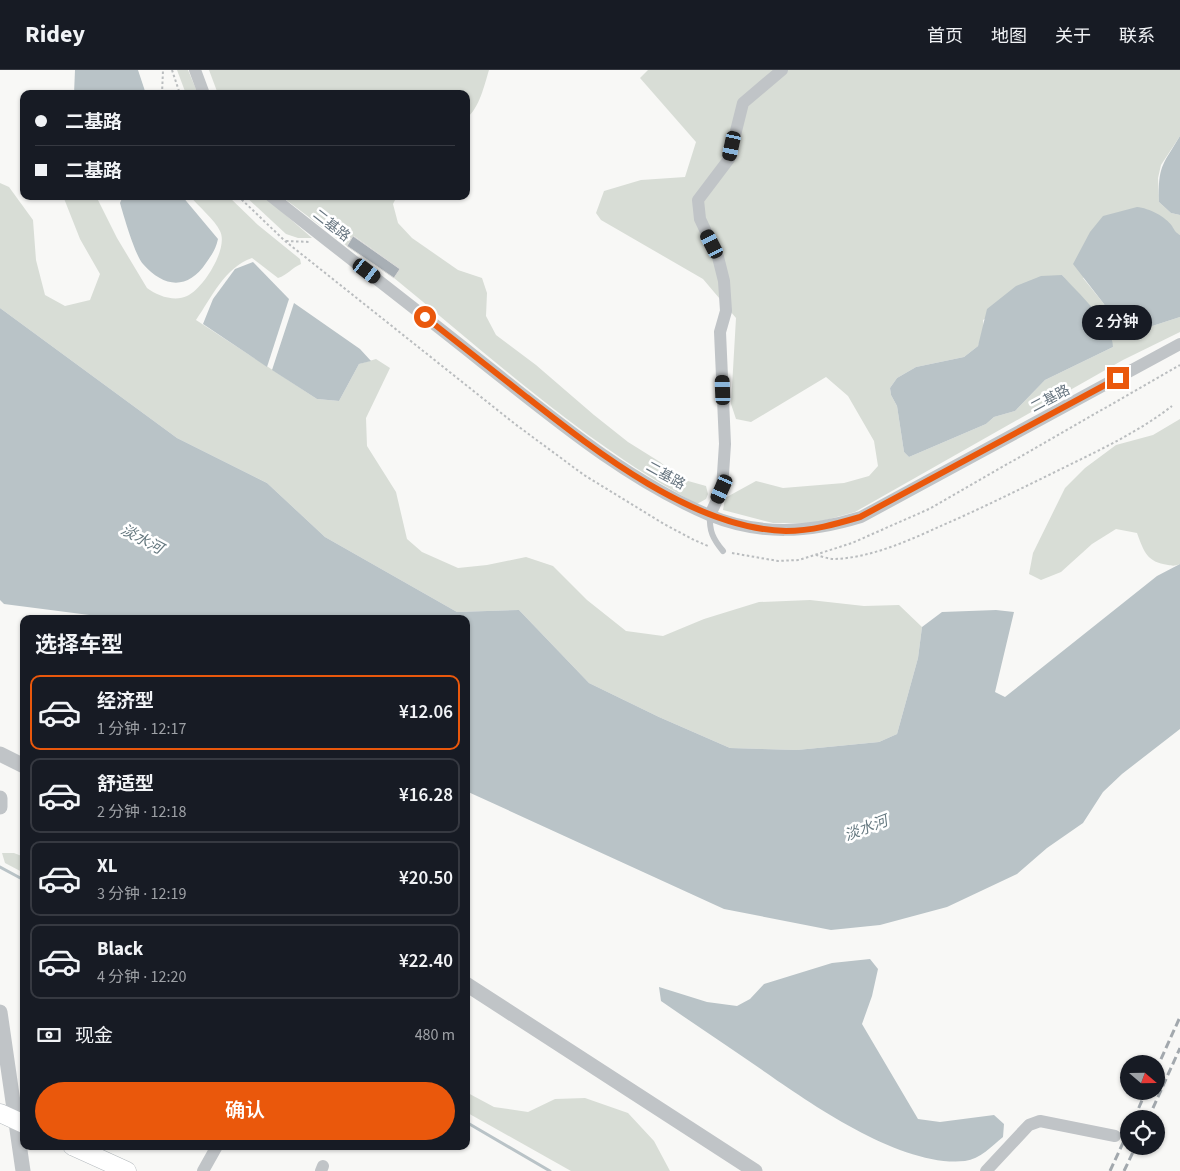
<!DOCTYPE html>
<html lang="zh">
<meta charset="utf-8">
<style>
body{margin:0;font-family:"Source Sans 3","Noto Sans SC",sans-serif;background:#242831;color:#f1f3f6;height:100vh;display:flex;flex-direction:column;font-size:19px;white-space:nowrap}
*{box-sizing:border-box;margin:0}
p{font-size:16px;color:#9ea1a6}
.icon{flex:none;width:28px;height:28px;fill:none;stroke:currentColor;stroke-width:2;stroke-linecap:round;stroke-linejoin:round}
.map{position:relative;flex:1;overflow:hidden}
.details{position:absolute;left:20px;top:545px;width:450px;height:535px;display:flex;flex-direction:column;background:#171b24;border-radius:10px;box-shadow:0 1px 4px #0004}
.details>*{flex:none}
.top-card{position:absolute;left:20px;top:20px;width:450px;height:110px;border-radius:10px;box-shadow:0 1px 4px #0004;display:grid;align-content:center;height:110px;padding:0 15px;background:#171b24}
.needle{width:32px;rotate:110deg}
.controls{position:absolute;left:1120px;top:985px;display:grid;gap:10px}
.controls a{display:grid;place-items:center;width:45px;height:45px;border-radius:50%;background:#171b24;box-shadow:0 1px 4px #0004;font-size:25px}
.end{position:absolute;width:22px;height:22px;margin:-11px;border:6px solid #ea580c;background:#fff;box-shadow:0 0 0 2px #fff}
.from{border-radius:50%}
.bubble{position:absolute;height:35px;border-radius:18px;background:#171b24;box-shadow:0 1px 4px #0004;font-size:16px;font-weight:600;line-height:35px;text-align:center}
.car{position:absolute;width:15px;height:30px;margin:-15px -8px;border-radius:6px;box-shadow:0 0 4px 1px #0007;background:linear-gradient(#222 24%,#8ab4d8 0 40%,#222 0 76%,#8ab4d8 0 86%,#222 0)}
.top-card b{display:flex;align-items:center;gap:18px;height:48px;font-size:19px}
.top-card b+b{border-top:1px solid #363941}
.top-card i{width:12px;height:12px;background:#f1f3f6}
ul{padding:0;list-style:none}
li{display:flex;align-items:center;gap:15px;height:75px;margin:0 10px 8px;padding:0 5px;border:2px solid #363941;border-radius:10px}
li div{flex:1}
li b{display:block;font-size:19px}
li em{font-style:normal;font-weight:600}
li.on{border-color:#ea580c}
li>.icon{width:45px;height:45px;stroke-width:1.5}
h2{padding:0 15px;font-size:22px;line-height:60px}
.pay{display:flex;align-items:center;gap:12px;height:55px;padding:0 15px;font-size:19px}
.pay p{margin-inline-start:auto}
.primary-button{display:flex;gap:10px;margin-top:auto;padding:10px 15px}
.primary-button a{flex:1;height:58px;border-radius:30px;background:#ea580c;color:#fff;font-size:20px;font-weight:600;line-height:58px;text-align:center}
header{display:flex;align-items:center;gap:30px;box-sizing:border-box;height:70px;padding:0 25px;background:#171b24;border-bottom:1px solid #363941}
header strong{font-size:24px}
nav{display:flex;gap:28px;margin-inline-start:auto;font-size:18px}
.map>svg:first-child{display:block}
</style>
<header>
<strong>Ridey</strong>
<nav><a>首页</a><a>地图</a><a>关于</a><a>联系</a></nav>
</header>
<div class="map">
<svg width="1180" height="1101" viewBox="0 0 1180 1101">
<rect width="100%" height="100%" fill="#f8f8f6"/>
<g fill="#d8ddd6" fill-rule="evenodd">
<path d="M177 0H188L198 24H186Z"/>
<path d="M209 0H489C484 16 480 37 466 49V24H218Z"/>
<path d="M648 0H1180V66L1161 95 1158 108 1159 132 1171 143 1180 145V165L1175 163 1083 208 1104 234 1143 259 1180 247V262L1123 290 855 442 815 453H773L723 440 725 428 756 411 783 418 844 413 869 406 878 396 874 371 848 326 826 307 751 352 736 349 731 334 736 248 703 209 601 150 596 143 604 121 641 110 685 107 696 72 640 8ZM1062 205 1075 220 1113 277 1045 310 1015 341 994 347 986 354 909 387 904 382 897 336 891 325 890 318 897 308 916 297 964 287 978 276 984 260 983 250Z"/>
<path d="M0 113 9 117 33 150 36 190 45 225 65 236 90 230 100 204 80 169 63 126H96L117 168 147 218C157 226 175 232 187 226 203 219 229 178 220 161 215 150 198 136 190 126H228L258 155 300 189 301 194C291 198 288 205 278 208L252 188C224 198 212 227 196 250L317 329 339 331 359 294 376 289 390 298 366 348 367 376 396 422 407 469 422 482 458 498 487 495 526 487 553 496 587 530 626 561 663 566 704 549 759 532 810 530 864 536 899 535 922 557 918 588 897 664 879 672 797 680 730 678 659 647 589 613 519 540 457 542 325 467 267 413 177 368 0 238Z"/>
<path d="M245 126H264L312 168H298L286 164Z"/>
<path d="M281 126H397L393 134 398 153 412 168 458 200 482 208 487 223 486 246 496 265 536 295 594 345 628 372 660 392 681 409 706 416 708 424 706 429 697 434C587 376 491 287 394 208L400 199 354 166 347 176Z"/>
<path d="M1180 349V494C1175 496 1173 496 1168 495 1147 492 1144 482 1137 463L1116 459 1092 474 1061 502 1041 510 1029 504 1033 483 1065 418 1085 398 1116 375 1153 365Z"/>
<path d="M2 783H14L24 787V803L5 793Z"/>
<path d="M466 1022 494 1037 528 1042 555 1029 585 1028 628 1043 654 1071 670 1101H571L466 1042Z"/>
</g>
<g fill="#b9c3c7">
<path d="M75 0H138L146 24H74Z"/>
<path d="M1180 66V145L1171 143 1159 132C1158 96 1162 96 1180 66Z"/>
<path d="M123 126H182L218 169C216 179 211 186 206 193 188 220 164 218 143 194 135 185 124 147 120 133Z"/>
<path d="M1137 137C1149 138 1166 147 1172 156 1175 161 1175 162 1180 165V247L1143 259 1120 262 1104 234 1073 194 1090 162 1103 146Z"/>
<path d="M253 192 289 229 267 297 203 254 213 229 235 199Z"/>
<path d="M1062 205C1077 222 1113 254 1113 277L1045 310 1015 341 994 347 986 354 909 387 904 382 897 336 891 325 890 318 897 308 916 297 964 287 978 276 987 239 1016 216 1041 206Z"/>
<path d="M294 233 360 279 371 291 359 294 339 331 317 329 272 300Z"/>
<path d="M0 238 177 368 267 413 325 467 457 542 519 540 589 613 659 647 730 678 797 680 879 672 897 664 918 588 922 557 942 542 996 540 1014 542 995 622 1005 627 1157 506 1180 494V659L1122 704 1103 722 1083 753 1047 778 1017 804 947 837 880 855 831 860 724 839 466 721V549H103L97 546 4 534 0 530Z"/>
<path d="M870 889 878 899 872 926 862 954 918 1049 940 1052 994 1045 1004 1054 1003 1067C992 1076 980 1089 965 1091 899 1098 804 1029 752 993 722 972 691 952 661 931L659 917 707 932 737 936 750 929 764 914 832 893Z"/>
</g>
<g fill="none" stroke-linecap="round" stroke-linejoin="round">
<g stroke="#b9c3c7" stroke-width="3">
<path d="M0 797 24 810"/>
<path d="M466 1052 550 1101"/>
</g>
</g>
<path fill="#a8afb5" stroke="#dadad8" d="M353 166 400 199 394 208 347 176Z"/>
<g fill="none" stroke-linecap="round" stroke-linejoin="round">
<g stroke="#b2b8bc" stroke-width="19">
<g id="secondary">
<path d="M0 1043 24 1054"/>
<path d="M72 1076 127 1101"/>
</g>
</g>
<g stroke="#babdbf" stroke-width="2" stroke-dasharray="2.5 2.5" stroke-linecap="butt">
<path d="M172 0 180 24"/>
<path d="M162 24 163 0"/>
<path d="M238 126 285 171 515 354 584 405 664 454 694 470 708 476"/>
<path d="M286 171 311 172"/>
<path d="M732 483 778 491 799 490 852 473 929 439 1180 295"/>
<path d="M816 485C821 486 828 489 834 489 871 488 910 470 943 455 980 439 1016 421 1053 403 1093 383 1136 364 1172 336"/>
</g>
<path stroke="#c0c4c7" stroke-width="6" d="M710 445C709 461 713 469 723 481"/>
<g stroke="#c0c4c7" stroke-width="12">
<path d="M195 0 204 24"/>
<path d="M271 126C341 182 412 236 482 292 553 348 625 409 709 445 760 466 809 463 861 447L1180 274"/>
<path d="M710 445 722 419 725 374 720 262 726 241 724 211 718 187 700 149 698 130 729 89 743 33 782 0"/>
<path d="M203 1101 217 1076"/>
<path d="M321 1101 323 1096"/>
<path d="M986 1101 1029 1055 1040 1051 1115 1066"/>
</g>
<g stroke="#c0c4c7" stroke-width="15">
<path d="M0 684 24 696"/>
<path d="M0 728V737"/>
<path d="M466 914 755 1101"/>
<path d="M0 942 23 1101"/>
</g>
<use href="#secondary" stroke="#fff" stroke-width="18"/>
<g stroke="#a2a8ad" stroke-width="3" stroke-dasharray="8 4" stroke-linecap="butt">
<path d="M1156 1000 1180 947"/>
<path d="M1134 1049 1146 1021"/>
<path d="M1148 1049 1180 978"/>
<path d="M1110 1101 1129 1060"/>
<path d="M1124 1101 1136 1076"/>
</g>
</g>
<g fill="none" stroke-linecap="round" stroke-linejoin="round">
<path stroke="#ea580c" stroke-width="6" d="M425 247C458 273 491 299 524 325 594 380 693 459 786 461 812 461 836 454 860 447L1118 308"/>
</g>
<g text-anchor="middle" stroke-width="5" stroke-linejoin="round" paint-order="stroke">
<g font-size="14" fill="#66747f" stroke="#fff">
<text transform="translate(332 155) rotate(38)" y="5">二基路</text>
<text transform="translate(1050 328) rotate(-28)" y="5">二基路</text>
<text transform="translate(666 405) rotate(29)" y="5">二基路</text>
</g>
<g font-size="15" font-style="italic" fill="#667980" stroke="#fff">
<text transform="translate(142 469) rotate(28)" y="5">淡水河</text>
<text transform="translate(866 758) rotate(-21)" y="5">淡水河</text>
</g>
</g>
</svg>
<div class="controls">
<a><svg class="needle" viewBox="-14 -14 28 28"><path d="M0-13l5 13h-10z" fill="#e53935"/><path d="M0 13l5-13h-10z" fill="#9ea1a6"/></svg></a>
<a><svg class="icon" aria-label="locate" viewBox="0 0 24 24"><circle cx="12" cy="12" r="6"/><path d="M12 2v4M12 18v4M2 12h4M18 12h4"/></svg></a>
</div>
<i class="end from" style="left:425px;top:247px"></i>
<i class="end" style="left:1118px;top:308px"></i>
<div class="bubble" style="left:1082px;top:235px;width:70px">2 分钟</div>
<i class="car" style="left:732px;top:76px;rotate:192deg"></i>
<i class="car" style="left:712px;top:174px;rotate:333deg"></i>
<i class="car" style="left:367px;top:201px;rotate:127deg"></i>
<i class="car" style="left:723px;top:320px;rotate:358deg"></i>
<i class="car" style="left:722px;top:419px;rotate:204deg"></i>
<div class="top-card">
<b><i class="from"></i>二基路</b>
<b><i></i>二基路</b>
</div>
<section class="details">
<h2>选择车型</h2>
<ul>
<li class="on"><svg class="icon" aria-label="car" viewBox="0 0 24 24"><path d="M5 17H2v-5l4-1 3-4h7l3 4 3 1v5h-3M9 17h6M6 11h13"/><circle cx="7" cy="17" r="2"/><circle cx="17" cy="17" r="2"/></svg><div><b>经济型</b><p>1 分钟 · 12:17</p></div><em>¥12.06</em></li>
<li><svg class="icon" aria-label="car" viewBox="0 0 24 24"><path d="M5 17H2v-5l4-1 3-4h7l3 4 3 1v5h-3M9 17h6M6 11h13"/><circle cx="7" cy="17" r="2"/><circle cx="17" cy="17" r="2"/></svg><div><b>舒适型</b><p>2 分钟 · 12:18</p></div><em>¥16.28</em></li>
<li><svg class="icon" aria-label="car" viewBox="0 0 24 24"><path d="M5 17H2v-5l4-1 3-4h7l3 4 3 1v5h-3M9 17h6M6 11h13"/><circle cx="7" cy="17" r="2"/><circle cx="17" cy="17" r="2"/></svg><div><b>XL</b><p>3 分钟 · 12:19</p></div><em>¥20.50</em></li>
<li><svg class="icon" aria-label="car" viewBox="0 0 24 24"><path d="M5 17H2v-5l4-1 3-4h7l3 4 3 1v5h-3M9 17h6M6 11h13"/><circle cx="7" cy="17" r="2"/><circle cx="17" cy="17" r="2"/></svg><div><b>Black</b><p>4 分钟 · 12:20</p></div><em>¥22.40</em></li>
</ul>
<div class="pay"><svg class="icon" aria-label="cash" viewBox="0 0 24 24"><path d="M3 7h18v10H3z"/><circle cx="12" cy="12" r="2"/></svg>现金<p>480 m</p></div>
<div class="primary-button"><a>确认</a></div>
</section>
</div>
